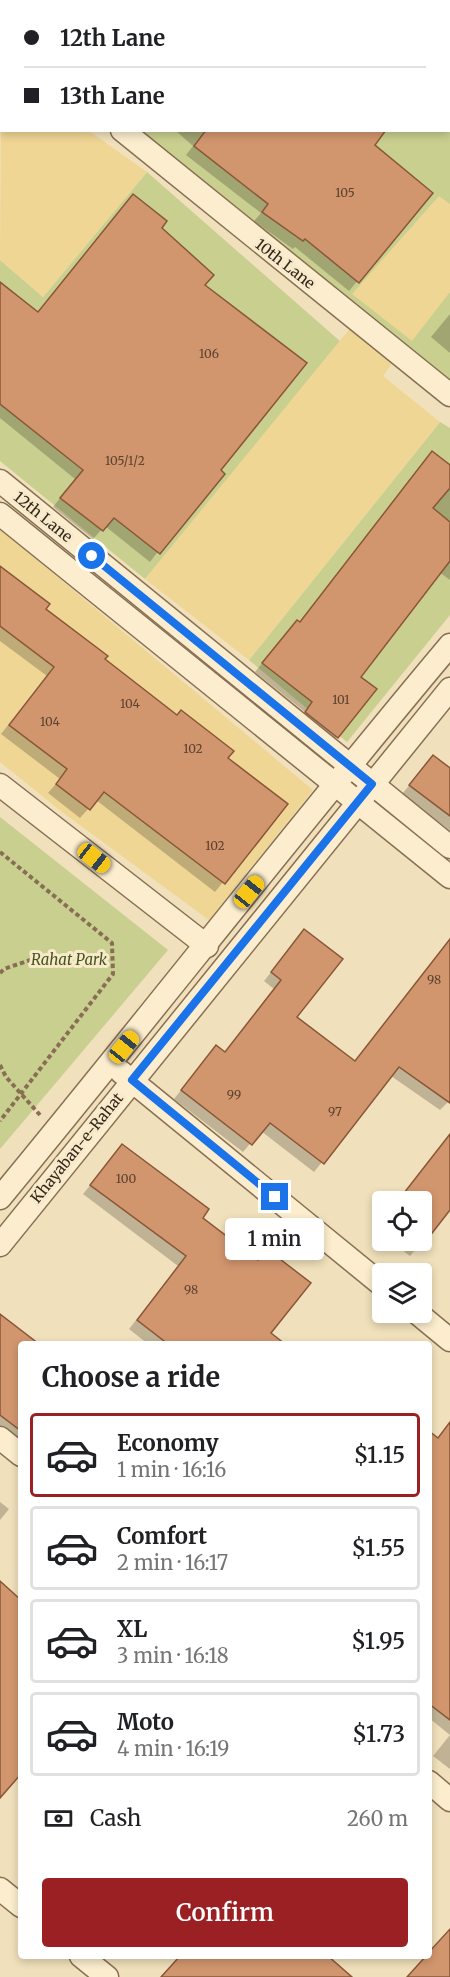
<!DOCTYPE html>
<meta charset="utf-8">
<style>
body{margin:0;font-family:Merriweather,serif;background:#f6f6f6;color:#202124;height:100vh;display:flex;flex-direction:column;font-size:22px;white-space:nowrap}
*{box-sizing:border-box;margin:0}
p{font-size:20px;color:#757577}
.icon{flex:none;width:33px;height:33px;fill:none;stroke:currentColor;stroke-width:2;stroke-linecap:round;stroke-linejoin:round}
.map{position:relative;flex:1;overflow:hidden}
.panel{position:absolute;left:18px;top:1341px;width:414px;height:618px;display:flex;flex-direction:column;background:#fff;border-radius:6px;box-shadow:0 3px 9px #0003}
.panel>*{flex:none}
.hud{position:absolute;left:0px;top:0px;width:450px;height:132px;box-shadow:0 3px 9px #0003;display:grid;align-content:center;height:132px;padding:0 24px;background:#fff}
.fabs{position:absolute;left:372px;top:1191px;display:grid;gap:12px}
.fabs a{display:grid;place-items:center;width:60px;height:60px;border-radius:6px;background:#fff;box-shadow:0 3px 9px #0003;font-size:30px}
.end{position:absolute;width:27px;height:27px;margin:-14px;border:8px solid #1a73e8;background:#fff;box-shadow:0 0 0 3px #fff}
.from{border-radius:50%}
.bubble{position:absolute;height:42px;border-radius:6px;background:#fff;box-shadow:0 3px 9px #0003;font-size:20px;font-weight:600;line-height:42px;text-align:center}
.car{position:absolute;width:18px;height:36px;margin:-18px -9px;border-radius:8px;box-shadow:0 0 4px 2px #0007;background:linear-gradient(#f5c518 24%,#345 0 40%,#f5c518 0 76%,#345 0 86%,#f5c518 0)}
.hud b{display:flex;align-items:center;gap:21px;height:57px;font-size:22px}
.hud b+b{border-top:2px solid #e0e0e0}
.hud i{width:15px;height:15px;background:#202124}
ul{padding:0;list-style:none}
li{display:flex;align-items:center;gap:18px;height:84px;margin:0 12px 9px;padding:0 12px;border:3px solid #e0e0e0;border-radius:6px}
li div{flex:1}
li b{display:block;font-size:22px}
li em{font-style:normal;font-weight:600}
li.current{border-color:#9b2023}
li>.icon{width:54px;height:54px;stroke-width:1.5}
h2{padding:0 24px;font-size:27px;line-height:72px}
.pay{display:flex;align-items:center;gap:15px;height:66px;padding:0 24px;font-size:22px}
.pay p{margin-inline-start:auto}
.action{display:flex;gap:12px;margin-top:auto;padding:12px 24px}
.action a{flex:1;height:69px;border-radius:6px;background:#9b2023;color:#fff;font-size:24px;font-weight:600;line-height:69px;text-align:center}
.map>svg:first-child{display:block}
</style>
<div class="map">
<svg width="450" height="1977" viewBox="0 0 450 1977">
<rect width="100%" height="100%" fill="#f0e0bb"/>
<g fill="#c8cf8f">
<path d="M228 0H450V382L140 131 448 130V2Z"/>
<path d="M147 172 341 342 145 579 0 461V260L43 297Z"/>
<path d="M440 422 450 428V615L347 742 249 660Z"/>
<path d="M0 817 168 950 0 1149Z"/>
</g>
<g fill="#efd695">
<path d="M0 0H228L230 1 2 2 1 15Z"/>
<path d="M1 123 2 130 89 131 147 172 43 297 0 260Z"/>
<path d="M439 196 450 204V292L412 341 352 294Z"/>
<path d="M351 327 393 362 383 376 440 422 249 660 145 579Z"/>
<path d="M0 529 313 790 209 920 62 812 0 762Z"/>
</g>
<g fill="#0003">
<path d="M217 0H372L374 2H219Z"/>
<path d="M448 32 450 33 448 49Z"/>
<path d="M175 130H384L373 145 431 193 349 291 295 247 293 249 254 221 261 213 186 155 193 146Z"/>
<path d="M133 196 203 286 219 471 150 562 105 526 93 539 53 507 75 479 0 418V284L37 313Z"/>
<path d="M450 314V353L431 337Z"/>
<path d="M424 462 450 467V580L439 572 404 616 406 618 359 677 337 737 328 745 298 721 305 712 255 672 289 630 299 623Z"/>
<path d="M0 568 103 659 286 804 215 892 96 800 80 818 48 793 60 779 1 734 47 676 0 641Z"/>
<path d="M433 757 450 770V831L402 794Z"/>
<path d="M304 931 295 1017 354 1062 450 943V1104L448 1102 440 1110 391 1076 314 1172 261 1131 243 1152 174 1099 208 1056 224 1053 274 989 264 981Z"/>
<path d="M450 1136V1208L410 1256 389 1240H422V1202H397Z"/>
<path d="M122 1146 200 1218 269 1333 283 1344H148L129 1329 178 1266 83 1194Z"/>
<path d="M382 1220V1235L375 1230Z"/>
<path d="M0 1316 37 1344H21V1433L14 1440 0 1430Z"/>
<path d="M429 1433 437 1440 450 1444V1735L429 1718Z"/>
<path d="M0 1502 9 1509 0 1520Z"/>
<path d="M450 1735V1769L433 1756Z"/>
</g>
<g fill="#d2966e" stroke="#895738" stroke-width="1.5">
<path d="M206 130H386L375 145 433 193 359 283 305 239 303 241 262 212 268 204 194 146Z"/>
<path d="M133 194 167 221 162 228 214 275 205 285 307 363 221 470 225 474 160 554 114 518 103 531 60 498 83 470 0 404V282L38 312Z"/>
<path d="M432 451 450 465V488L433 508 450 522V561L361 677 377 689 338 738 305 712 312 702 262 663 297 620 300 622Z"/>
<path d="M0 566 50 604 46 609 108 656 105 659 177 715 181 710 234 751 228 758 288 804 225 884 104 792 90 810 56 784 67 769 9 725 54 667 0 626Z"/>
<path d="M433 755 450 768V816L409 785Z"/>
<path d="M304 929 343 959 297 1017 355 1061 450 939V1103L399 1067 324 1164 270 1123 252 1145 181 1090 216 1045 225 1052 281 980 271 972Z"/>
<path d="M450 1134V1210L422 1246V1202H397Z"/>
<path d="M122 1144 209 1209 203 1218 258 1260 267 1249 311 1283 271 1333 285 1344H168L137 1320 186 1256 90 1185Z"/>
<path d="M0 1314 39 1344H21V1431L0 1415Z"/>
<path d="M450 1422V1720L429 1704V1431L438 1438Z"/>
<path d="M0 1581 21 1600V1774L0 1798Z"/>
<path d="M450 1929V1977H407L426 1956H429V1952Z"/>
<path d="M180 1956H328L352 1977H161Z"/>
</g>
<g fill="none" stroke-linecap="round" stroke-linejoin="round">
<g stroke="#886f54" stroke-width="25">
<g id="minor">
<path d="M0 30 2 31"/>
<path d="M122 130 450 395"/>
<path d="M0 481 450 847"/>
<path d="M0 514 450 877"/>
<path d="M0 785 207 946"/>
<path d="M121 1072 382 1285"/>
<path d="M0 1198C151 1015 297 827 450 645"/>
<path d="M0 1245 450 689"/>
<path d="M416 1312 450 1340"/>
<path d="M0 1438 21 1455"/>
<path d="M429 1782 450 1800"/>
<path d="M0 1889 21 1906"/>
<path d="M81 1956 107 1977"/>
</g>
</g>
<g stroke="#886f54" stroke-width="4" stroke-dasharray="4.5 3" stroke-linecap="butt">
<path d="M0 852 112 943 113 974 0 1121"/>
<path d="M0 973 4 969 36 958"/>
<path d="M0 1065 6 1077 40 1115"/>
</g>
<use href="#minor" stroke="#fbedce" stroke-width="22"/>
</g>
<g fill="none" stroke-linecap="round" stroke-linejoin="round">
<path stroke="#1a73e8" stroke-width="8" d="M92 556 372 784 132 1080 275 1197"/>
</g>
<g text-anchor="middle" stroke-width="6" stroke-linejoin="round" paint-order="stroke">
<g font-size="12" fill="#5d432f">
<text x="345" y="197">105</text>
<text x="209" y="358">106</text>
<text x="125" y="465">105/1/2</text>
<text x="341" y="704">101</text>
<text x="130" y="708">104</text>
<text x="50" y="726">104</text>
<text x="193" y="753">102</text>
<text x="215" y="850">102</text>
<text x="434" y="984">98</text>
<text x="234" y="1099">99</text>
<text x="335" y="1116">97</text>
<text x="126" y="1183">100</text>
<text x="191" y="1294">98</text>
</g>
<g font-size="15" fill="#36271a" stroke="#f7eacb">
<text transform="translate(285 264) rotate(38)" y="5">10th Lane</text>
<text transform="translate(43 517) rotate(39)" y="5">12th Lane</text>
<text transform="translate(77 1148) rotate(-51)" y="5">Khayaban-e-Rahat</text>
</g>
<g font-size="15" font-style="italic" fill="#48541f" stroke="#f7eacb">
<text x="69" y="965">Rahat Park</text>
</g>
</g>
</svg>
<div class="fabs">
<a><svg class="icon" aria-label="locate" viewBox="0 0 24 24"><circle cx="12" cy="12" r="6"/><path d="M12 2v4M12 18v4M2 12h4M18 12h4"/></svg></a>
<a><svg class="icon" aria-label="layers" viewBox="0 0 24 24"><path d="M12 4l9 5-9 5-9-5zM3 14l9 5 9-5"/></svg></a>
</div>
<i class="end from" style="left:92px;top:556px"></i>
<i class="end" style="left:275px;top:1197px"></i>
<div class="bubble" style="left:225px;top:1218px;width:99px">1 min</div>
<i class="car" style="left:94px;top:858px;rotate:128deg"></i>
<i class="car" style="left:249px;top:892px;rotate:39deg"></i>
<i class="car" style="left:124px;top:1047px;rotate:39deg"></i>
<div class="hud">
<b><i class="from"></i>12th Lane</b>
<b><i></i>13th Lane</b>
</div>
<section class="panel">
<h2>Choose a ride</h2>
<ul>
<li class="current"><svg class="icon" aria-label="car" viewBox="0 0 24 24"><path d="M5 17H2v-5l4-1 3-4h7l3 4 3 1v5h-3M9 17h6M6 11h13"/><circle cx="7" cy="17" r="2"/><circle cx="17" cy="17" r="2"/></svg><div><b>Economy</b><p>1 min · 16:16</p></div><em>$1.15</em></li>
<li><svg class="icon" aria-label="car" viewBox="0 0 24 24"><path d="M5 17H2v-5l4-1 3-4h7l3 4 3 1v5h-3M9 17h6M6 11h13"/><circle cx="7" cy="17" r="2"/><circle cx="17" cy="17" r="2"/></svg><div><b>Comfort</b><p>2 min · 16:17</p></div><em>$1.55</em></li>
<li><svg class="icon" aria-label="car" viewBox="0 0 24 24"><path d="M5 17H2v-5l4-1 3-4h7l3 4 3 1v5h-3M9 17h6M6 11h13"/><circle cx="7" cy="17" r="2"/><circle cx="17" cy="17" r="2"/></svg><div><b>XL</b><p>3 min · 16:18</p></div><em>$1.95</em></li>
<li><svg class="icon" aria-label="car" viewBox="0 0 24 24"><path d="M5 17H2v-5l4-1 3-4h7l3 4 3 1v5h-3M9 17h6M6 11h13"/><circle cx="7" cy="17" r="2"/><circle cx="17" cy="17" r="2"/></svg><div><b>Moto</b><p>4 min · 16:19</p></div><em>$1.73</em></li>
</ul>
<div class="pay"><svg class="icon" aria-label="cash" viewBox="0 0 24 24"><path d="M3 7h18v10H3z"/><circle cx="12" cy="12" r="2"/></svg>Cash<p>260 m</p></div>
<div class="action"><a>Confirm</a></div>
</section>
</div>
